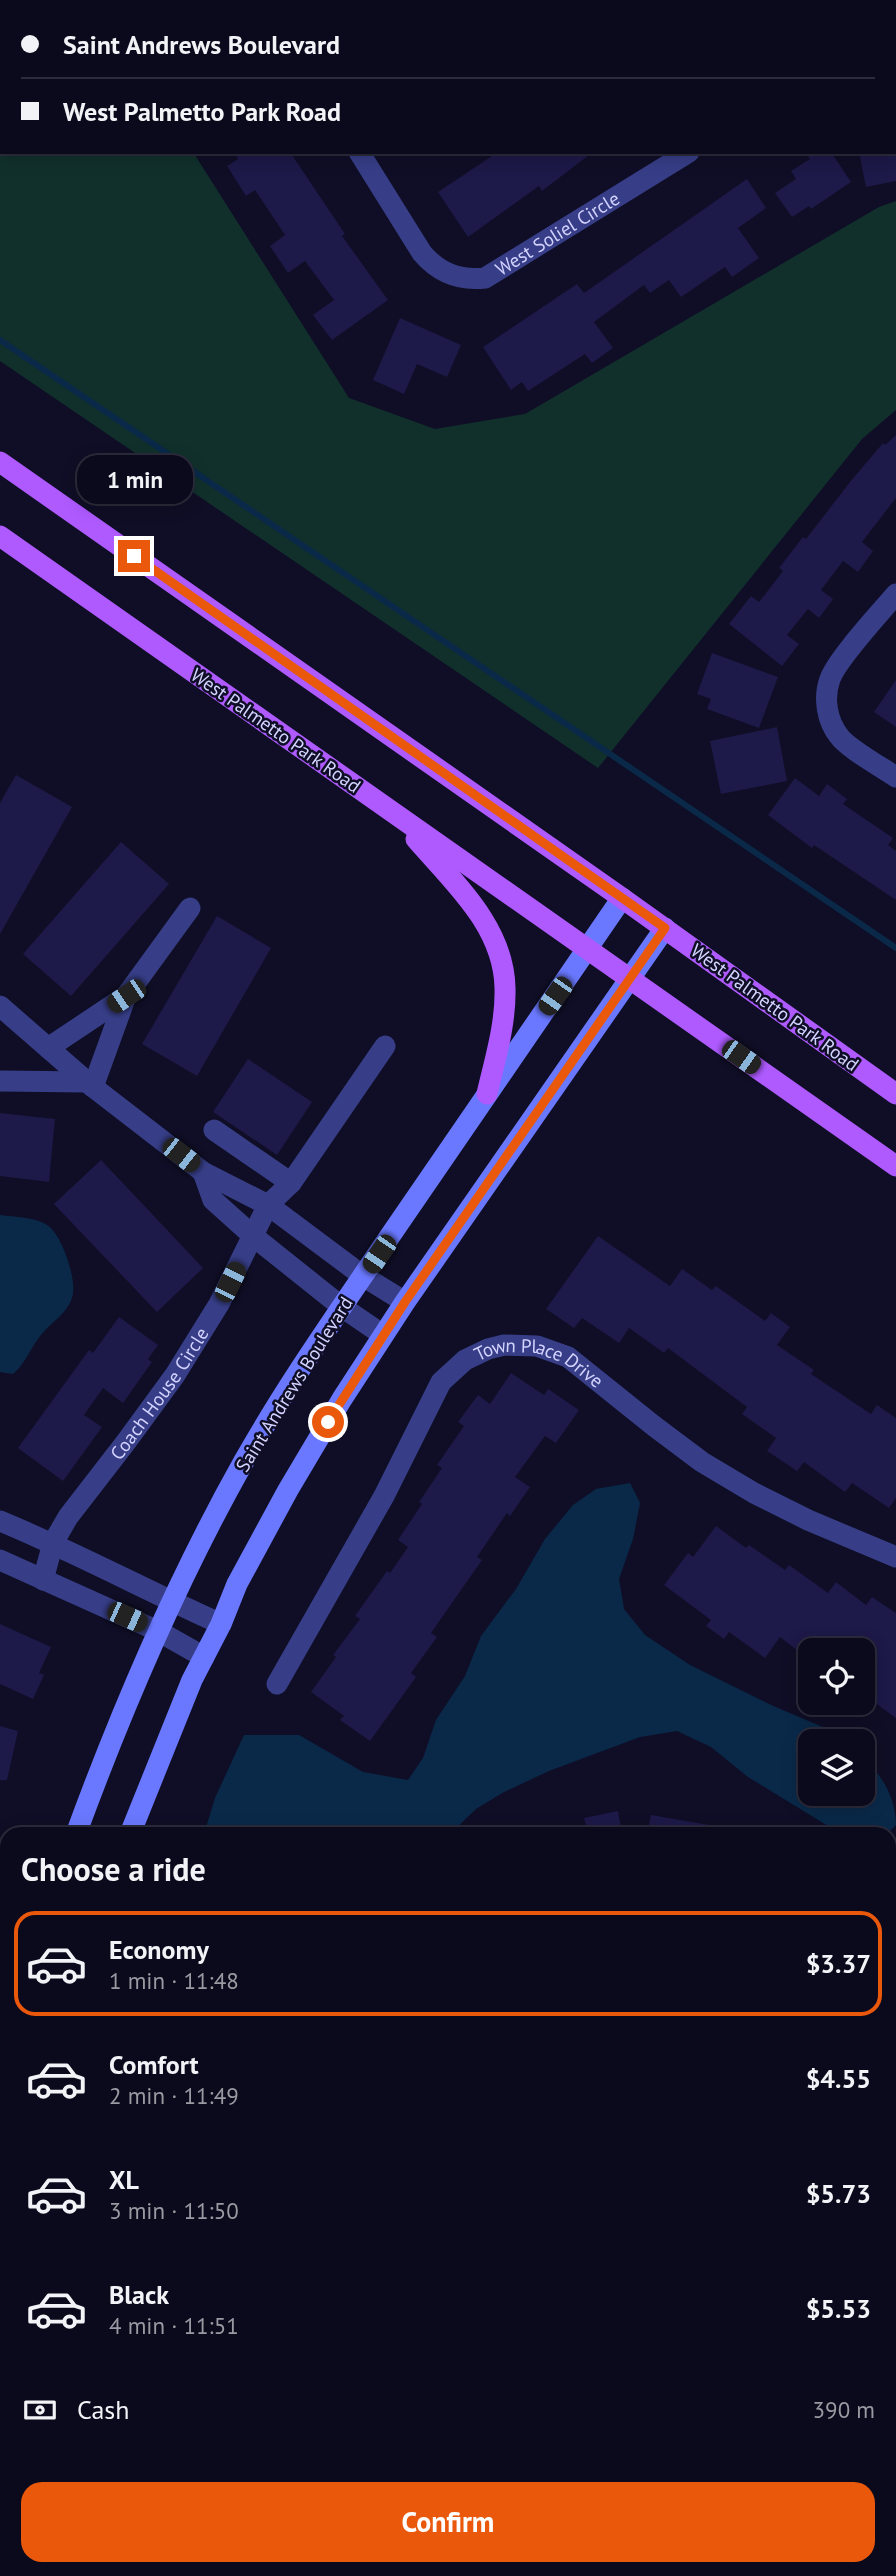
<!DOCTYPE html>
<meta charset="utf-8">
<style>
body{margin:0;font-family:"PT Sans",sans-serif;background:#191829;color:#f1f3f6;height:100vh;display:flex;flex-direction:column;font-size:26px;white-space:nowrap}
*{box-sizing:border-box;margin:0}
p{font-size:23px;color:#9a9aa3}
.icon{flex:none;width:38px;height:38px;fill:none;stroke:currentColor;stroke-width:2;stroke-linecap:round;stroke-linejoin:round}
.map{position:relative;flex:1;overflow:hidden}
.sheet{position:absolute;left:0px;top:1827px;width:896px;height:749px;display:flex;flex-direction:column;background:#0b0a1c;border-radius:21px 21px 0 0;box-shadow:0 4px 18px #0003,0 0 0 2px #2b2b3b}
.sheet>*{flex:none}
.top-card{position:absolute;left:0px;top:0px;width:896px;height:154px;box-shadow:0 4px 18px #0003,0 0 0 2px #2b2b3b;display:grid;align-content:center;height:154px;padding:0 21px;background:#0b0a1c}
.buttons{position:absolute;left:798px;top:1638px;display:grid;gap:14px}
.buttons a{display:grid;place-items:center;width:77px;height:77px;border-radius:14px;background:#0b0a1c;box-shadow:0 4px 18px #0003,0 0 0 2px #2b2b3b;font-size:35px}
.end{position:absolute;width:32px;height:32px;margin:-16px;border:9px solid #ea580c;background:#fff;box-shadow:0 0 0 4px #fff}
.from{border-radius:50%}
.bubble{position:absolute;height:49px;border-radius:21px;background:#0b0a1c;box-shadow:0 4px 18px #0003,0 0 0 2px #2b2b3b;font-size:23px;font-weight:600;line-height:49px;text-align:center}
.car{position:absolute;width:21px;height:42px;margin:-21px -10px;border-radius:9px;box-shadow:0 0 5px 2px #0007;background:linear-gradient(#222 24%,#8ab4d8 0 40%,#222 0 76%,#8ab4d8 0 86%,#222 0)}
.top-card b{display:flex;align-items:center;gap:24px;height:66px;font-size:26px}
.top-card b+b{border-top:2px solid #2b2b3b}
.top-card i{width:18px;height:18px;background:#f1f3f6}
ul{padding:0;list-style:none}
li{display:flex;align-items:center;gap:21px;height:105px;margin:0 14px 10px;padding:0 7px;border:4px solid transparent;border-radius:21px}
li div{flex:1}
li b{display:block;font-size:26px}
li em{font-style:normal;font-weight:600}
li.current{border-color:#ea580c}
li>.icon{width:63px;height:63px;stroke-width:1.5}
h2{padding:0 21px;font-size:32px;line-height:84px}
.pay{display:flex;align-items:center;gap:18px;height:77px;padding:0 21px;font-size:26px}
.pay p{margin-inline-start:auto}
.primary-button{display:flex;gap:14px;margin-top:auto;padding:14px 21px}
.primary-button a{flex:1;height:80px;border-radius:21px;background:#ea580c;color:#fff;font-size:28px;font-weight:600;line-height:80px;text-align:center}
.map>svg:first-child{display:block}
</style>
<div class="map">
<svg width="896" height="2576" viewBox="0 0 896 2576">
<rect width="100%" height="100%" fill="#0f0e26"/>
<path fill="#11302c" d="M0 0 27 2H2V152H193L349 398 435 429 525 414 879 207 896 201V410L862 439 598 768 0 361Z"/>
<g fill="#0a2949">
<path d="M0 1215C15 1217 34 1217 47 1225 62 1234 78 1282 72 1298 66 1315 51 1322 41 1335 30 1348 26 1363 13 1374L0 1372Z"/>
<path d="M630 1483 640 1503 633 1539 619 1579 624 1609 645 1635 690 1665 771 1705 825 1728 842 1741H810V1794H863V1758C882 1774 896 1799 896 1825L887 1834H841L748 1777 711 1747 677 1731 640 1737 549 1771 504 1792 476 1809 450 1834H204L215 1798 244 1735H299L363 1772 408 1780 423 1758 436 1720 465 1676 481 1636 516 1589 545 1539 573 1505 596 1489Z"/>
<path d="M54 2569H173L175 2576H53Z"/>
</g>
<g fill="none" stroke-linecap="round" stroke-linejoin="round">
<path stroke="#0a2949" stroke-width="6" d="M0 340 896 948"/>
</g>
<g fill="#1d1948">
<path d="M234 152H290L345 234 342 236 388 300 332 340 313 315 334 300 305 261 288 273 270 246 285 235 255 190 246 196 227 166 238 159Z"/>
<path d="M498 152H593L542 191 539 186 468 237 438 192Z"/>
<path d="M805 152H831L851 182 811 209 809 206 792 217 775 193 796 179 791 171 810 159Z"/>
<path d="M859 152H896V181L866 187Z"/>
<path d="M747 179 766 208 738 228 759 258 732 277 725 267 681 297 669 280 650 293 644 285 594 322 613 348 592 363 585 354 528 391 522 382 511 390 483 347 577 284 584 293Z"/>
<path d="M400 318 461 345 447 377 417 364 404 394 373 380Z"/>
<path d="M896 435V498L862 542 873 551 858 572 843 561 821 590 833 599 819 618 808 609 787 635 799 644 782 666 729 624 751 596 759 602 783 571 779 568 803 537 806 539 850 482 883 443 885 445Z"/>
<path d="M712 653 778 677 759 728 707 709 711 699 697 694Z"/>
<path d="M896 680V727L874 712Z"/>
<path d="M777 727 787 781 721 794 710 741Z"/>
<path d="M16 775 72 807 0 934V803Z"/>
<path d="M795 778 819 796 827 784 847 799 843 804 893 838 888 845 896 851V900L814 845 812 848 768 815Z"/>
<path d="M121 842 169 884 71 996 23 954Z"/>
<path d="M217 916 271 948 197 1076 142 1044Z"/>
<path d="M248 1059 312 1102 277 1155 213 1112Z"/>
<path d="M0 1113 55 1119 49 1182 0 1176Z"/>
<path d="M101 1160 203 1268 157 1312 54 1204Z"/>
<path d="M598 1236 670 1286 682 1269 712 1290 716 1286 765 1321 771 1313 790 1327 777 1345 814 1370 811 1374 871 1414 877 1405 896 1418V1498L889 1508 852 1483 845 1492 804 1462 797 1471 767 1451 776 1438 742 1414 747 1407 668 1348 664 1353 629 1328 619 1343 582 1318 574 1328 546 1309Z"/>
<path d="M119 1317 158 1345 148 1359 152 1362 123 1403 103 1388 84 1415 102 1427 63 1481 18 1448 89 1350 93 1353Z"/>
<path d="M511 1373 544 1395 548 1389 579 1410 556 1443 545 1436 515 1477 530 1487 510 1516 507 1513 477 1557 482 1560 431 1633 437 1637 411 1673 416 1677 370 1741 340 1720 344 1716 311 1692 336 1657 333 1655 360 1619 355 1616 387 1571 390 1573 408 1547 398 1540 422 1504 419 1502 442 1468 437 1465 464 1426 458 1422 478 1395 490 1404Z"/>
<path d="M716 1526 746 1548 749 1545 785 1570 789 1565 828 1593 836 1582 866 1605 872 1597 896 1613V1718L863 1694V1650H810V1660L780 1637 765 1658 729 1632 724 1639 706 1626 711 1620 664 1585 688 1553 693 1557Z"/>
<path d="M0 1624 51 1647 39 1673 44 1675 33 1699 0 1684Z"/>
<path d="M0 1726 18 1731 7 1780H0Z"/>
<path d="M618 1811 622 1834H588L584 1818Z"/>
<path d="M651 1815 709 1825 708 1834H647Z"/>
</g>
<g fill="none" stroke-linecap="round" stroke-linejoin="round">
<path stroke="#373e87" stroke-width="12" d="M464 2576V2569"/>
<g stroke="#373e87" stroke-width="21">
<path d="M422 2 424 0"/>
<path d="M894 55 896 54"/>
<path id="s1" d="M359 152 422 253C439 273 459 281 485 278L689 152"/>
<path d="M896 594C880 613 837 659 830 679 823 698 827 721 839 736 847 748 883 768 896 777"/>
<path d="M0 1006 93 1087 203 1172 268 1205 363 1276 405 1302"/>
<path d="M48 1048 126 996"/>
<path d="M0 1081 87 1082"/>
<path d="M93 1087 126 996 190 908"/>
<path d="M214 1130 291 1183"/>
<path d="M203 1172 213 1200 253 1236 342 1307 383 1335"/>
<path d="M0 1521C75 1552 147 1591 221 1624"/>
<path d="M0 1560 158 1631 204 1657"/>
<path id="s2" d="M43 1580 53 1543 68 1517 126 1442 175 1375 219 1304 268 1205 291 1183 385 1046"/>
<path id="s3" d="M277 1684 384 1496 441 1382 465 1360 488 1349 504 1345 537 1346 568 1357 654 1426 702 1462 754 1493 808 1520 896 1557"/>
<path d="M889 1909 896 1902"/>
<path d="M369 2569 378 2576"/>
<path d="M422 2576 428 2569"/>
<path d="M887 2576 896 2565"/>
</g>
<g stroke="#6a78ff" stroke-width="21">
<path d="M76 1834C123 1706 177 1580 244 1461 288 1383 340 1310 390 1236 467 1123 545 1011 622 898"/>
<path d="M130 1834 192 1680 221 1624 237 1584 288 1490 342 1399 405 1302 665 928"/>
<path d="M0 2109 7 2076"/>
<path d="M0 2373 7 2333"/>
</g>
<g stroke="#ae5aff" stroke-width="21">
<path d="M0 462 622 898 896 1094"/>
<path d="M0 536 896 1166"/>
<path d="M416 839C453 882 504 926 505 988 506 1024 495 1059 487 1094"/>
</g>
</g>
<g fill="none" stroke-linecap="round" stroke-linejoin="round">
<path stroke="#ea580c" stroke-width="9" d="M134 556 665 928 405 1302 328 1422"/>
</g>
<g text-anchor="middle" stroke-width="5" stroke-linejoin="round" paint-order="stroke">
<g font-size="19" fill="#d3d3ff" stroke="#0f0e26">
<text dy="7" stroke="none"><textPath href="#s1" startOffset="275">West Soliel Circle</textPath></text>
<text transform="translate(276 730) rotate(35)" y="7">West Palmetto Park Road</text>
<text transform="translate(775 1007) rotate(36)" y="7">West Palmetto Park Road</text>
<text dy="7" stroke="none"><textPath href="#s3" startOffset="457">Town Place Drive</textPath></text>
<text transform="translate(294 1384) rotate(-58)" y="7">Saint Andrews Boulevard</text>
<text dy="7" stroke="none"><textPath href="#s2" startOffset="222">Coach House Circle</textPath></text>
</g>
</g>
</svg>
<div class="buttons">
<a><svg class="icon" aria-label="locate" viewBox="0 0 24 24"><circle cx="12" cy="12" r="6"/><path d="M12 2v4M12 18v4M2 12h4M18 12h4"/></svg></a>
<a><svg class="icon" aria-label="layers" viewBox="0 0 24 24"><path d="M12 4l9 5-9 5-9-5zM3 14l9 5 9-5"/></svg></a>
</div>
<i class="end from" style="left:328px;top:1422px"></i>
<i class="end" style="left:134px;top:556px"></i>
<div class="bubble" style="left:77px;top:455px;width:116px">1 min</div>
<i class="car" style="left:126px;top:996px;rotate:236deg"></i>
<i class="car" style="left:555px;top:996px;rotate:215deg"></i>
<i class="car" style="left:741px;top:1057px;rotate:125deg"></i>
<i class="car" style="left:181px;top:1155px;rotate:128deg"></i>
<i class="car" style="left:379px;top:1254px;rotate:214deg"></i>
<i class="car" style="left:230px;top:1282px;rotate:26deg"></i>
<i class="car" style="left:127px;top:1617px;rotate:114deg"></i>
<div class="top-card">
<b><i class="from"></i>Saint Andrews Boulevard</b>
<b><i></i>West Palmetto Park Road</b>
</div>
<section class="sheet">
<h2>Choose a ride</h2>
<ul>
<li class="current"><svg class="icon" aria-label="car" viewBox="0 0 24 24"><path d="M5 17H2v-5l4-1 3-4h7l3 4 3 1v5h-3M9 17h6M6 11h13"/><circle cx="7" cy="17" r="2"/><circle cx="17" cy="17" r="2"/></svg><div><b>Economy</b><p>1 min · 11:48</p></div><em>$3.37</em></li>
<li><svg class="icon" aria-label="car" viewBox="0 0 24 24"><path d="M5 17H2v-5l4-1 3-4h7l3 4 3 1v5h-3M9 17h6M6 11h13"/><circle cx="7" cy="17" r="2"/><circle cx="17" cy="17" r="2"/></svg><div><b>Comfort</b><p>2 min · 11:49</p></div><em>$4.55</em></li>
<li><svg class="icon" aria-label="car" viewBox="0 0 24 24"><path d="M5 17H2v-5l4-1 3-4h7l3 4 3 1v5h-3M9 17h6M6 11h13"/><circle cx="7" cy="17" r="2"/><circle cx="17" cy="17" r="2"/></svg><div><b>XL</b><p>3 min · 11:50</p></div><em>$5.73</em></li>
<li><svg class="icon" aria-label="car" viewBox="0 0 24 24"><path d="M5 17H2v-5l4-1 3-4h7l3 4 3 1v5h-3M9 17h6M6 11h13"/><circle cx="7" cy="17" r="2"/><circle cx="17" cy="17" r="2"/></svg><div><b>Black</b><p>4 min · 11:51</p></div><em>$5.53</em></li>
</ul>
<div class="pay"><svg class="icon" aria-label="cash" viewBox="0 0 24 24"><path d="M3 7h18v10H3z"/><circle cx="12" cy="12" r="2"/></svg>Cash<p>390 m</p></div>
<div class="primary-button"><a>Confirm</a></div>
</section>
</div>
